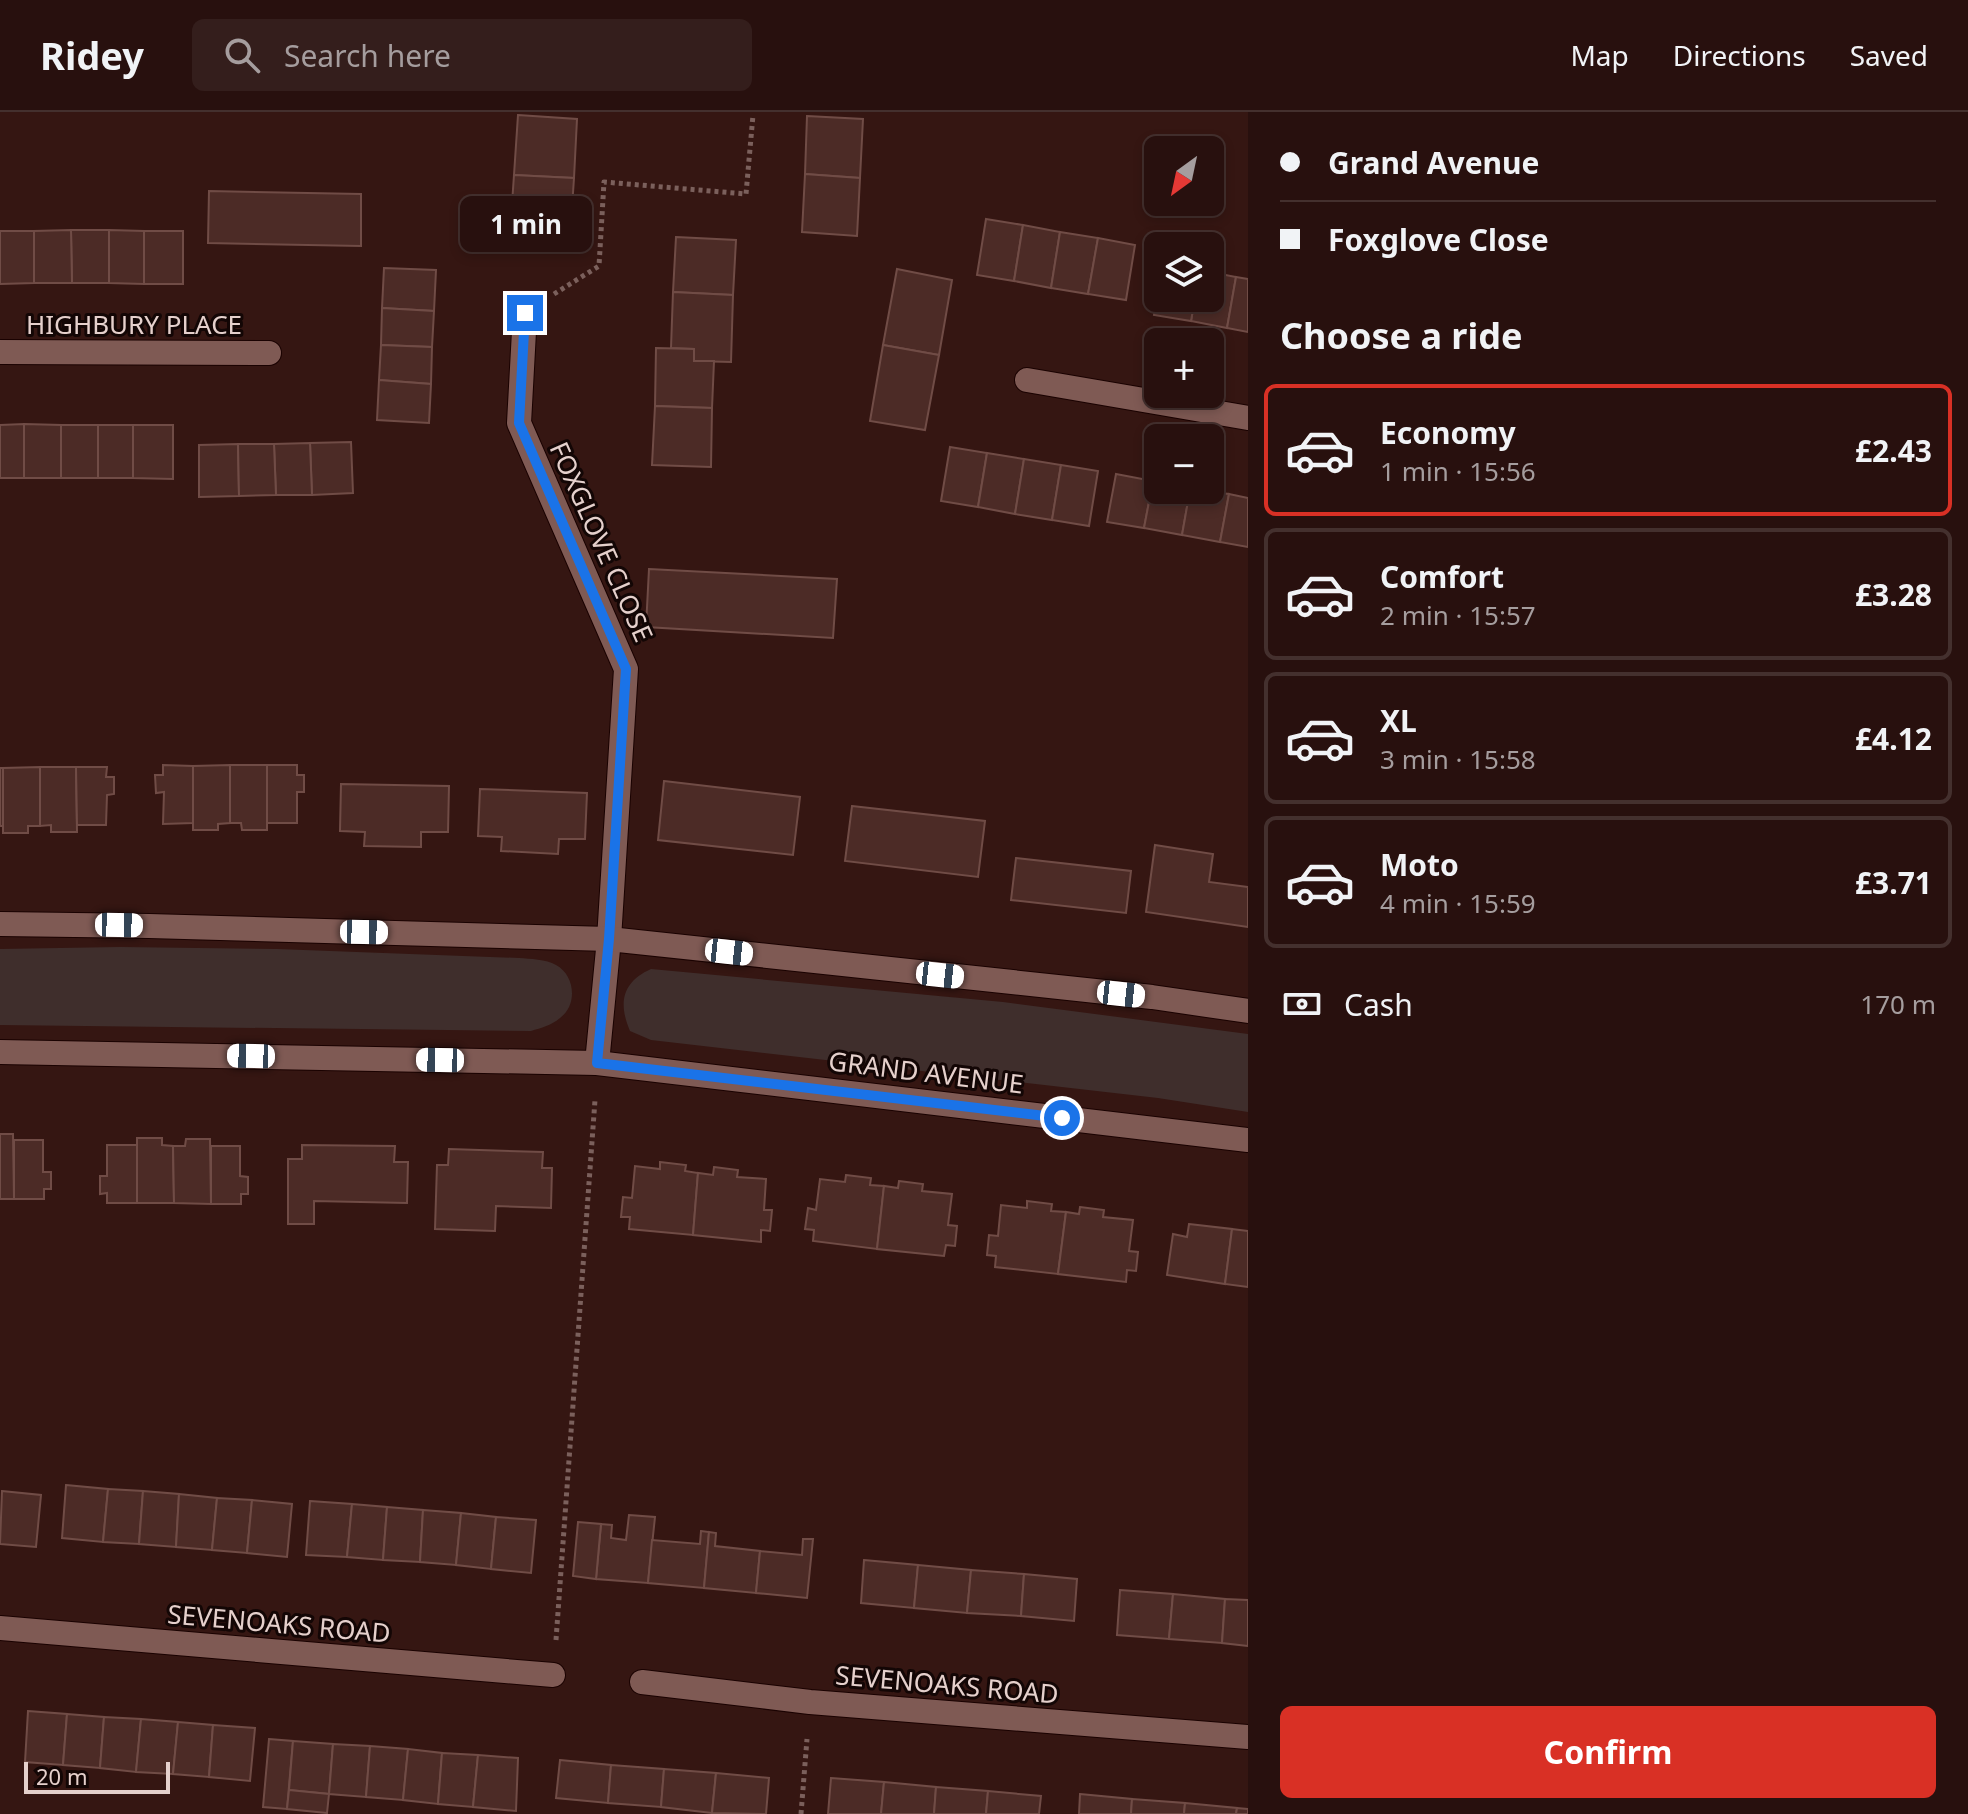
<!DOCTYPE html>
<meta charset="utf-8">
<style>
body{margin:0;font-family:"Noto Sans",sans-serif;background:#341e1c;color:#f1f3f6;height:100vh;display:flex;flex-direction:column;font-size:30px;white-space:nowrap}
*{box-sizing:border-box;margin:0}
p{font-size:26px;color:#a59d9e}
.icon{flex:none;width:44px;height:44px;fill:none;stroke:currentColor;stroke-width:2;stroke-linecap:round;stroke-linejoin:round}
.map{position:relative;flex:1;overflow:hidden}
.sheet{display:flex;flex-direction:column;background:#28100e;width:720px}
.sheet>*{flex:none}
.top-card{display:grid;align-content:center;height:176px;padding:0 32px;background:#28100e}
.needle{width:52px;rotate:213deg}
.fabs{position:absolute;left:1144px;top:24px;display:grid;gap:16px}
.fabs a{display:grid;place-items:center;width:80px;height:80px;border-radius:12px;background:#28100e;box-shadow:0 4px 12px #0003,0 0 0 2px #44302e;font-size:40px}
.scale{position:absolute;left:24px;bottom:20px;width:146px;box-sizing:border-box;padding-left:8px;border:4px solid #e5d0cc;border-top:0;font-size:22px;line-height:28px;white-space:nowrap;color:#e5d0cc;-webkit-text-stroke:6px #130605;paint-order:stroke}
.end{position:absolute;width:36px;height:36px;margin:-18px;border:10px solid #1a73e8;background:#fff;box-shadow:0 0 0 4px #fff}
.from{border-radius:50%}
.bubble{position:absolute;height:56px;border-radius:12px;background:#28100e;box-shadow:0 4px 12px #0003,0 0 0 2px #44302e;font-size:26px;font-weight:700;line-height:56px;text-align:center}
.car{position:absolute;width:24px;height:48px;margin:-24px -12px;border-radius:10px;box-shadow:0 0 6px 2px #0007;background:linear-gradient(#fff 24%,#345 0 40%,#fff 0 76%,#345 0 86%,#fff 0)}
.top-card b{display:flex;align-items:center;gap:28px;height:76px;font-size:30px}
.top-card b+b{border-top:2px solid #44302e}
.top-card i{width:20px;height:20px;background:#f1f3f6}
ul{padding:0;list-style:none}
li{display:flex;align-items:center;gap:24px;height:132px;margin:0 16px 12px;padding:0 16px;border:4px solid #44302e;border-radius:12px}
li div{flex:1}
li b{display:block;font-size:30px}
li em{font-style:normal;font-weight:700}
li.selected{border-color:#d93025}
li>.icon{width:72px;height:72px;stroke-width:1.5}
h2{padding:0 32px;font-size:36px;line-height:96px}
.pay{display:flex;align-items:center;gap:20px;height:88px;padding:0 32px;font-size:30px}
.pay p{margin-inline-start:auto}
.button{display:flex;gap:16px;margin-top:auto;padding:16px 32px}
.button a{flex:1;height:92px;border-radius:12px;background:#d93025;color:#fff;font-size:32px;font-weight:700;line-height:92px;text-align:center}
header{display:flex;align-items:center;gap:48px;box-sizing:border-box;height:112px;padding:0 40px;background:#28100e;border-bottom:2px solid #44302e}
header strong{font-size:38px}
nav{display:flex;gap:44px;margin-inline-start:auto;font-size:28px}
.search{width:560px;height:72px;background:#341e1c;display:flex;align-items:center;gap:20px;box-sizing:border-box;padding:0 28px;border-radius:12px;color:#a59d9e;font-size:30px}
main{display:flex;flex:1;min-height:0}
.map>svg:first-child{display:block}
</style>
<header>
<strong>Ridey</strong>
<div class="search"><svg class="icon" aria-label="search" viewBox="0 0 24 24"><circle cx="10" cy="10" r="6"/><path d="M15 15l6 6"/></svg>Search here</div>
<nav><a>Map</a><a>Directions</a><a>Saved</a></nav>
</header>
<main>
<div class="map">
<svg width="1248" height="1702" viewBox="0 0 1248 1702">
<rect width="100%" height="100%" fill="#351612"/>
<g fill="#3f2e2c">
<path d="M120 835 277 837 519 846C530 847 546 847 556 853 575 863 578 893 560 906 552 913 541 916 531 919L0 913V837Z"/>
<path d="M651 857 1003 890 1248 922V1000L1158 986 651 928 630 919C618 891 622 870 651 857Z"/>
</g>
<g fill="#4c2b26" stroke="#704c46" stroke-width="2">
<path d="M518 3 577 7 574 66 514 63Z"/>
<path d="M807 4 863 7 860 66 805 62Z"/>
<path d="M805 62 860 66 857 124 802 120Z"/>
<path d="M514 63 574 66 570 125 510 121Z"/>
<path d="M209 79 361 82V134L208 131Z"/>
<path d="M986 107 1023 113 1014 169 977 163Z"/>
<path d="M1023 113 1060 120 1051 176 1014 169Z"/>
<path d="M71 118H109V171H72Z"/>
<path d="M71 118 72 171H34V119Z"/>
<path d="M109 118 144 119V172L109 171Z"/>
<path d="M0 119H34V171L0 172Z"/>
<rect x="144" y="119" width="39" height="53"/>
<path d="M1060 120 1098 126 1088 182 1051 176Z"/>
<path d="M676 125 736 128 733 183 673 180Z"/>
<path d="M1098 126 1135 133 1126 188 1088 182Z"/>
<path d="M384 156 436 158 434 199 382 196Z"/>
<path d="M897 157 952 168 939 243 883 233Z"/>
<path d="M1210 160 1236 165 1227 216 1191 209 1195 186H1210Z"/>
<path d="M1236 165 1248 167V220L1227 216Z"/>
<path d="M1158 179V186H1195L1191 209 1154 203Z"/>
<path d="M673 180 733 183 731 250 694 249V237L671 236Z"/>
<path d="M382 196 434 199 432 235 381 233Z"/>
<path d="M381 233 432 235 431 272 379 268Z"/>
<path d="M883 233 939 243 925 318 870 309Z"/>
<path d="M656 236 694 237V249H714L712 296 655 294Z"/>
<path d="M379 268 431 272 429 311 377 308Z"/>
<path d="M655 294 712 296 711 355 652 353Z"/>
<path d="M24 312V366H0V313Z"/>
<path d="M24 312 61 313V366H24Z"/>
<rect x="61" y="313" width="37" height="53"/>
<rect x="98" y="313" width="35" height="53"/>
<path d="M133 313H173V367L133 366Z"/>
<path d="M351 330 353 381 312 383 310 331Z"/>
<path d="M310 331 312 383H276L274 332Z"/>
<path d="M238 332 239 384 199 385V333Z"/>
<path d="M238 332H274L276 383 239 384Z"/>
<path d="M950 335 987 341 978 395 941 389Z"/>
<path d="M987 341 1024 347 1015 402 978 395Z"/>
<path d="M1024 347 1061 353 1052 408 1015 402Z"/>
<path d="M1061 353 1098 359 1089 414 1052 408Z"/>
<path d="M1116 362 1153 369 1144 416 1107 410Z"/>
<path d="M1153 369 1158 370V378H1190L1182 423 1144 416Z"/>
<path d="M1190 378 1229 382 1220 430 1182 423Z"/>
<path d="M1229 382 1248 386V435L1220 430Z"/>
<path d="M649 457 837 467 833 526 646 515Z"/>
<path d="M163 653 193 654V711L163 712 164 680 156 681 155 663H163Z"/>
<path d="M230 653H267V718H242L241 711H230Z"/>
<path d="M230 653V711L218 712V718H193V654Z"/>
<path d="M267 653H297V663H304V680H297V711H267Z"/>
<path d="M40 655H76L77 720H51V713L40 714Z"/>
<path d="M40 655V714H28V721H3V656Z"/>
<path d="M76 655H107L106 665H114V682L107 683 106 713H77Z"/>
<rect x="0" y="656" width="3" height="58"/>
<path d="M664 669 800 685 793 743 658 728Z"/>
<path d="M341 672 449 674 448 720H421V735L364 734 365 720 340 719Z"/>
<path d="M480 677 587 681 585 727H559L558 742 501 739 502 725 478 724Z"/>
<path d="M852 694 985 709 978 765 845 749Z"/>
<path d="M1155 733 1213 742 1209 770 1248 775V815L1146 800Z"/>
<path d="M1016 746 1131 759 1126 801 1011 788Z"/>
<path d="M0 1022H13L14 1087H0Z"/>
<path d="M137 1026H162V1033L173 1034 174 1091H137Z"/>
<path d="M186 1027H210L211 1092 174 1091 173 1034H185Z"/>
<path d="M14 1028H43V1060H51V1077H44V1087H14Z"/>
<path d="M107 1033H137V1091H107V1081L100 1082V1064H107Z"/>
<path d="M302 1033 395 1034 394 1050H408L407 1091 314 1089V1112H288V1047H302Z"/>
<path d="M211 1034H240V1064L248 1065V1082H241V1092H211Z"/>
<path d="M449 1037 543 1040 542 1056H552L551 1096 496 1094 495 1119 435 1117 437 1053H448Z"/>
<path d="M660 1050 686 1053 685 1059 698 1061 693 1123 629 1117 630 1105H621L623 1085 632 1086 635 1054 660 1057Z"/>
<path d="M714 1055 738 1058 737 1065 766 1067 764 1098H772L770 1119 761 1118V1130L693 1123 698 1061 713 1063Z"/>
<path d="M846 1063 871 1066 870 1073 884 1074 877 1137 813 1129 814 1118 805 1117 808 1096 816 1098 820 1067 845 1070Z"/>
<path d="M899 1069 923 1072 922 1079 952 1082 948 1113 957 1114 955 1134 946 1133 944 1144 877 1137 884 1074 898 1076Z"/>
<path d="M1027 1089 1052 1092 1051 1099 1066 1100 1058 1162 995 1155 996 1144 987 1143 989 1123 998 1124 1001 1093 1027 1096Z"/>
<path d="M1080 1095 1104 1098 1103 1105 1133 1108 1129 1139 1138 1140 1136 1159 1127 1158 1126 1170 1058 1162 1066 1100 1079 1102Z"/>
<path d="M1189 1112 1232 1117 1225 1172 1167 1163 1173 1122 1187 1125Z"/>
<path d="M1232 1117 1248 1119V1175L1225 1172Z"/>
<path d="M66 1373 108 1377 103 1430 62 1426Z"/>
<path d="M108 1377 143 1379 139 1432 103 1430Z"/>
<path d="M2 1379 41 1383 36 1435 0 1432Z"/>
<path d="M143 1379 179 1382 176 1435 139 1432Z"/>
<path d="M179 1382 217 1386 212 1438 176 1435Z"/>
<path d="M217 1386 252 1388 247 1441 212 1438Z"/>
<path d="M252 1388 292 1392 287 1445 247 1441Z"/>
<path d="M310 1389 352 1392 347 1445 306 1443Z"/>
<path d="M352 1392 387 1395 383 1448 347 1445Z"/>
<path d="M387 1395 423 1398 420 1450 383 1448Z"/>
<path d="M423 1398 461 1401 456 1453 420 1450Z"/>
<path d="M461 1401 496 1405 491 1457 456 1453Z"/>
<path d="M629 1403 655 1405 648 1471 596 1467 601 1412 612 1413 611 1426 626 1428Z"/>
<path d="M496 1405 536 1408 531 1461 491 1457Z"/>
<path d="M578 1410 601 1412 596 1467 573 1464Z"/>
<path d="M701 1419 709 1420 704 1476 648 1471 652 1428 700 1432Z"/>
<path d="M709 1420 716 1421 715 1434 760 1439 756 1481 704 1476Z"/>
<path d="M803 1427H813L807 1486 756 1481 760 1439 802 1443Z"/>
<path d="M864 1448 918 1453 914 1496 861 1491Z"/>
<path d="M918 1453 971 1458 967 1501 914 1496Z"/>
<path d="M971 1458 1024 1462 1021 1504 967 1501Z"/>
<path d="M1024 1462 1077 1467 1074 1509 1021 1504Z"/>
<path d="M1120 1478 1173 1482 1169 1527 1117 1523Z"/>
<path d="M1173 1482 1225 1487 1222 1531 1169 1527Z"/>
<path d="M1225 1487 1248 1488V1534L1222 1531Z"/>
<path d="M28 1599 67 1602 63 1653 25 1650Z"/>
<path d="M67 1602 104 1605 100 1656 63 1653Z"/>
<path d="M104 1605 141 1607 136 1660 100 1656Z"/>
<path d="M141 1607 178 1610 173 1662 136 1660Z"/>
<path d="M178 1610 213 1613 209 1665 173 1662Z"/>
<path d="M213 1613 255 1616 250 1669 209 1665Z"/>
<path d="M269 1627 293 1629 287 1697 263 1695Z"/>
<path d="M293 1629 333 1632 329 1682 289 1678Z"/>
<path d="M333 1632 370 1634 366 1685 329 1682Z"/>
<path d="M370 1634 408 1637 403 1688 366 1685Z"/>
<path d="M408 1637 442 1641 438 1692 403 1688Z"/>
<path d="M442 1641 478 1643 473 1695 438 1692Z"/>
<path d="M478 1643 518 1646 516 1699 473 1695Z"/>
<path d="M560 1648 611 1653 608 1691 556 1686Z"/>
<path d="M611 1653 664 1657 661 1695 608 1691Z"/>
<path d="M664 1657 716 1661 712 1701 661 1695Z"/>
<path d="M716 1661 769 1666 766 1702 712 1701Z"/>
<path d="M831 1666 884 1670 881 1702H828Z"/>
<path d="M884 1670 936 1675 934 1702H881Z"/>
<path d="M936 1675 988 1679 986 1702H934Z"/>
<path d="M289 1678 329 1682 327 1701 287 1697Z"/>
<path d="M988 1679 1041 1684 1039 1702H986Z"/>
<path d="M1080 1682 1132 1687 1131 1702H1079Z"/>
<path d="M1132 1687 1185 1691 1184 1702H1131Z"/>
<path d="M1185 1691 1237 1696 1236 1702H1184Z"/>
<path d="M1237 1696 1248 1697V1702H1236Z"/>
</g>
<g fill="none" stroke-linecap="round" stroke-linejoin="round">
<g stroke="#1a0201" stroke-width="26">
<g id="minor">
<path d="M525 201 519 311 626 557 609 827 597 951"/>
<path d="M0 240 269 241"/>
<path d="M1027 268 1248 306"/>
<path d="M0 812 149 814 609 827 1152 885 1248 899"/>
<path d="M0 940 597 951 1248 1028"/>
<path d="M0 1516 553 1563"/>
<path d="M642 1570 810 1590 1248 1625"/>
</g>
</g>
<g stroke="#7b605c" stroke-width="5" stroke-dasharray="4 4" stroke-linecap="butt">
<path d="M554 182 599 154 604 70 746 82 753 3"/>
<path d="M556 1528 595 988"/>
<path d="M801 1702 807 1627"/>
</g>
<use href="#minor" stroke="#7f5a54" stroke-width="24"/>
</g>
<g fill="none" stroke-linecap="round" stroke-linejoin="round">
<path stroke="#1a73e8" stroke-width="10" d="M525 201 519 311 626 557 609 827 597 951 1062 1006"/>
</g>
<g text-anchor="middle" stroke-width="6" stroke-linejoin="round" paint-order="stroke">
<g font-size="26" fill="#e5d0cc" stroke="#130605">
<text x="134" y="222">HIGHBURY PLACE</text>
<text transform="translate(601 430) rotate(66)" y="9">FOXGLOVE CLOSE</text>
<text transform="translate(926 961) rotate(7)" y="9">GRAND AVENUE</text>
<text transform="translate(279 1512) rotate(5)" y="9">SEVENOAKS ROAD</text>
<text transform="translate(947 1573) rotate(5)" y="9">SEVENOAKS ROAD</text>
</g>
</g>
</svg>
<div class="fabs">
<a><svg class="needle" viewBox="-14 -14 28 28"><path d="M0-13l5 13h-10z" fill="#e53935"/><path d="M0 13l5-13h-10z" fill="#a59d9e"/></svg></a>
<a><svg class="icon" aria-label="layers" viewBox="0 0 24 24"><path d="M12 4l9 5-9 5-9-5zM3 14l9 5 9-5"/></svg></a>
<a>+</a>
<a>−</a>
</div>
<div class="scale">20 m</div>
<i class="end from" style="left:1062px;top:1006px"></i>
<i class="end" style="left:525px;top:201px"></i>
<div class="bubble" style="left:460px;top:84px;width:132px">1 min</div>
<i class="car" style="left:119px;top:813px;rotate:91deg"></i>
<i class="car" style="left:364px;top:820px;rotate:91deg"></i>
<i class="car" style="left:729px;top:840px;rotate:96deg"></i>
<i class="car" style="left:940px;top:863px;rotate:96deg"></i>
<i class="car" style="left:1121px;top:882px;rotate:96deg"></i>
<i class="car" style="left:251px;top:944px;rotate:271deg"></i>
<i class="car" style="left:440px;top:948px;rotate:271deg"></i>
</div>
<section class="sheet">
<div class="top-card">
<b><i class="from"></i>Grand Avenue</b>
<b><i></i>Foxglove Close</b>
</div>
<h2>Choose a ride</h2>
<ul>
<li class="selected"><svg class="icon" aria-label="car" viewBox="0 0 24 24"><path d="M5 17H2v-5l4-1 3-4h7l3 4 3 1v5h-3M9 17h6M6 11h13"/><circle cx="7" cy="17" r="2"/><circle cx="17" cy="17" r="2"/></svg><div><b>Economy</b><p>1 min · 15:56</p></div><em>£2.43</em></li>
<li><svg class="icon" aria-label="car" viewBox="0 0 24 24"><path d="M5 17H2v-5l4-1 3-4h7l3 4 3 1v5h-3M9 17h6M6 11h13"/><circle cx="7" cy="17" r="2"/><circle cx="17" cy="17" r="2"/></svg><div><b>Comfort</b><p>2 min · 15:57</p></div><em>£3.28</em></li>
<li><svg class="icon" aria-label="car" viewBox="0 0 24 24"><path d="M5 17H2v-5l4-1 3-4h7l3 4 3 1v5h-3M9 17h6M6 11h13"/><circle cx="7" cy="17" r="2"/><circle cx="17" cy="17" r="2"/></svg><div><b>XL</b><p>3 min · 15:58</p></div><em>£4.12</em></li>
<li><svg class="icon" aria-label="car" viewBox="0 0 24 24"><path d="M5 17H2v-5l4-1 3-4h7l3 4 3 1v5h-3M9 17h6M6 11h13"/><circle cx="7" cy="17" r="2"/><circle cx="17" cy="17" r="2"/></svg><div><b>Moto</b><p>4 min · 15:59</p></div><em>£3.71</em></li>
</ul>
<div class="pay"><svg class="icon" aria-label="cash" viewBox="0 0 24 24"><path d="M3 7h18v10H3z"/><circle cx="12" cy="12" r="2"/></svg>Cash<p>170 m</p></div>
<div class="button"><a>Confirm</a></div>
</section>
</main>
